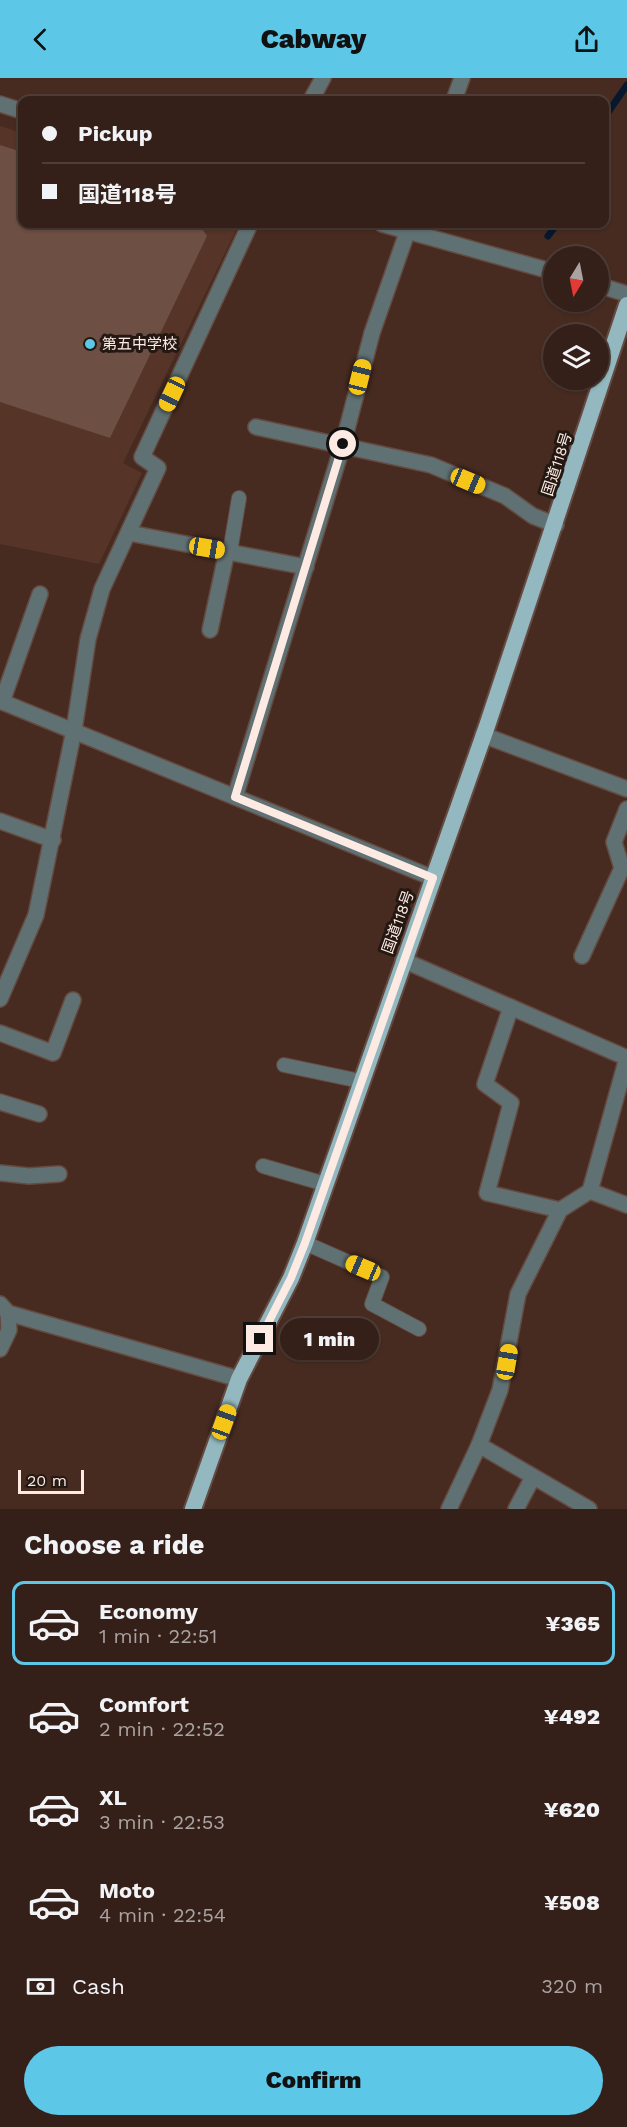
<!DOCTYPE html>
<meta charset="utf-8">
<style>
body{margin:0;font-family:"Work Sans","Noto Sans JP",sans-serif;background:#3d2822;color:#f1f3f6;height:100vh;display:flex;flex-direction:column;font-size:22px;white-space:nowrap}
*{box-sizing:border-box;margin:0}
p{font-size:20px;color:#aaa3a2}
.icon{flex:none;width:33px;height:33px;fill:none;stroke:currentColor;stroke-width:2;stroke-linecap:round;stroke-linejoin:round}
.map{position:relative;height:1431px;overflow:hidden}
.panel{display:flex;flex-direction:column;background:#352019;flex:1}
.panel>*{flex:none}
.guide{position:absolute;left:18px;top:18px;width:591px;height:132px;border-radius:12px;box-shadow:0 2px 4px #0004,0 0 0 2px #4f3e38;display:grid;align-content:center;height:132px;padding:0 24px;background:#352019}
.needle{width:39px;rotate:190deg}
.tools{position:absolute;left:543px;top:168px;display:grid;gap:12px}
.tools a{display:grid;place-items:center;width:66px;height:66px;border-radius:50%;background:#352019;box-shadow:0 2px 4px #0004,0 0 0 2px #4f3e38;font-size:30px}
.scale{position:absolute;left:18px;bottom:15px;width:66px;box-sizing:border-box;padding-left:6px;border:3px solid #fdeae3;border-top:0;font-size:16px;line-height:21px;white-space:nowrap;color:#fdeae3;-webkit-text-stroke:4px #241813;paint-order:stroke}
.end{position:absolute;width:27px;height:27px;margin:-14px;border:8px solid #fdeae3;background:#111;box-shadow:0 0 0 3px #111}
.from{border-radius:50%}
.bubble{position:absolute;height:42px;border-radius:21px;background:#352019;box-shadow:0 2px 4px #0004,0 0 0 2px #4f3e38;font-size:20px;font-weight:800;line-height:42px;text-align:center}
.car{position:absolute;width:18px;height:36px;margin:-18px -9px;border-radius:8px;box-shadow:0 0 4px 2px #0007;background:linear-gradient(#f5c518 24%,#345 0 40%,#f5c518 0 76%,#345 0 86%,#f5c518 0)}
.guide b{display:flex;align-items:center;gap:21px;height:57px;font-size:22px}
.guide b+b{border-top:2px solid #4f3e38}
.guide i{width:15px;height:15px;background:#f1f3f6}
ul{padding:0;list-style:none}
li{display:flex;align-items:center;gap:18px;height:84px;margin:0 12px 9px;padding:0 12px;border:3px solid transparent;border-radius:12px}
li div{flex:1}
li b{display:block;font-size:22px}
li em{font-style:normal;font-weight:800}
li.selected{border-color:#5dc7e8}
li>.icon{width:54px;height:54px;stroke-width:1.5}
h2{padding:0 24px;font-size:27px;line-height:72px}
.pay{display:flex;align-items:center;gap:15px;height:66px;padding:0 24px;font-size:22px}
.pay p{margin-inline-start:auto}
.button{display:flex;gap:12px;margin-top:auto;padding:12px 24px}
.button a{flex:1;height:69px;border-radius:36px;background:#5dc7e8;color:#111;font-size:24px;font-weight:800;line-height:69px;text-align:center}
header{display:flex;justify-content:space-between;align-items:center;height:78px;padding:0 24px;background:#5dc7e8;color:#111;font-size:27px;font-weight:800}
.map>svg:first-child{display:block}
</style>
<header><svg class="icon" aria-label="back" viewBox="0 0 24 24"><path d="M15 5l-7 7 7 7"/></svg>Cabway<svg class="icon" aria-label="share" viewBox="0 0 24 24"><path d="M12 15V3M7 8l5-5 5 5M5 13v7h14v-7"/></svg></header>
<div class="map">
<svg width="627" height="1431" viewBox="0 0 627 1431">
<rect width="100%" height="100%" fill="#472b21"/>
<path fill="#563428" d="M0 48 22 55V146H239L123 385 142 395 99 486 0 466Z"/>
<path fill="#6d4f44" d="M0 67 22 74V146H199L207 158 110 360 0 324Z"/>
<g fill="none" stroke-linecap="round" stroke-linejoin="round">
<g stroke="#06182d" stroke-width="7">
<path d="M604 40 627 7"/>
<path d="M548 158 557 146"/>
</g>
<g stroke="#644a40" stroke-width="16">
<g id="service">
<path d="M230 474 239 420"/>
<path d="M284 987 360 1003"/>
<path d="M263 1088 325 1106"/>
<path d="M305 1165 382 1199 372 1226 419 1251"/>
</g>
</g>
<g stroke="#644a40" stroke-width="18">
<g id="minor">
<path d="M311 22 323 0"/>
<path d="M454 22 462 0"/>
<path d="M256 349 431 387 505 418 533 438 556 447"/>
<path d="M129 455 306 489"/>
<path d="M210 552 227 473"/>
<path d="M0 623 433 800"/>
<path d="M2 624 40 516"/>
<path d="M483 657 627 711"/>
<path d="M235 719 343 366 372 255 410 146"/>
<path d="M0 743 53 762"/>
<path d="M582 878 622 790 614 764 627 731"/>
<path d="M403 882 627 980"/>
<path d="M0 921 36 837 74 652 88 561 102 511 158 390 142 379 250 146"/>
<path d="M511 929 485 1006 511 1025 487 1115 560 1132"/>
<path d="M0 955 53 975 73 922"/>
<path d="M0 1024 39 1036"/>
<path d="M0 1095 29 1098 59 1096"/>
<path d="M590 1113 627 980"/>
<path d="M0 1226 8 1235 9 1252 0 1271"/>
<path d="M8 1235 239 1301"/>
<path d="M479 1367 589 1431"/>
<path d="M449 1431 479 1367 500 1312 518 1216 560 1132 590 1113 627 1127"/>
<path d="M516 1431 533 1399"/>
</g>
</g>
<g stroke="#644a40" stroke-width="18">
<g id="tertiary">
<path d="M0 26 22 33"/>
<path d="M382 146 554 194"/>
<path d="M598 207 627 216"/>
</g>
</g>
<g stroke="#644a40" stroke-width="20">
<path id="trunk" d="M193 1431 239 1301 291 1200 305 1165 487 648 627 227"/>
</g>
<use href="#service" stroke="#607174" stroke-width="14"/>
<use href="#minor" stroke="#607174" stroke-width="15"/>
<use href="#tertiary" stroke="#607174" stroke-width="15"/>
<use href="#trunk" stroke="#93b8c0" stroke-width="16"/>
</g>
<g fill="none" stroke-linecap="round" stroke-linejoin="round">
<path stroke="#fdeae3" stroke-width="8" d="M260 1261 291 1200 305 1165 433 800 235 719 343 366"/>
</g>
<circle fill="#5dc7e8" stroke="#241813" stroke-width="2" cx="90" cy="266" r="6"/>
<g text-anchor="middle" stroke-width="6" stroke-linejoin="round" paint-order="stroke">
<g font-size="15" fill="#fdeae3" stroke="#241813" text-anchor="start">
<text x="102" y="271">第五中学校</text>
</g>
<g font-size="15" fill="#fdeae3" stroke="#241813">
<text transform="translate(557 386) rotate(-72)" y="5">国道118号</text>
<text transform="translate(398 844) rotate(-70)" y="5">国道118号</text>
</g>
</g>
</svg>
<div class="tools">
<a><svg class="needle" viewBox="-14 -14 28 28"><path d="M0-13l5 13h-10z" fill="#e53935"/><path d="M0 13l5-13h-10z" fill="#aaa3a2"/></svg></a>
<a><svg class="icon" aria-label="layers" viewBox="0 0 24 24"><path d="M12 4l9 5-9 5-9-5zM3 14l9 5 9-5"/></svg></a>
</div>
<div class="scale">20 m</div>
<i class="end from" style="left:343px;top:366px"></i>
<i class="end" style="left:260px;top:1261px"></i>
<div class="bubble" style="left:280px;top:1240px;width:99px">1 min</div>
<i class="car" style="left:360px;top:299px;rotate:14deg"></i>
<i class="car" style="left:172px;top:316px;rotate:205deg"></i>
<i class="car" style="left:468px;top:403px;rotate:113deg"></i>
<i class="car" style="left:207px;top:470px;rotate:100deg"></i>
<i class="car" style="left:363px;top:1190px;rotate:293deg"></i>
<i class="car" style="left:507px;top:1284px;rotate:10deg"></i>
<i class="car" style="left:224px;top:1344px;rotate:20deg"></i>
<div class="guide">
<b><i class="from"></i>Pickup</b>
<b><i></i>国道118号</b>
</div>
</div>
<section class="panel">
<h2>Choose a ride</h2>
<ul>
<li class="selected"><svg class="icon" aria-label="car" viewBox="0 0 24 24"><path d="M5 17H2v-5l4-1 3-4h7l3 4 3 1v5h-3M9 17h6M6 11h13"/><circle cx="7" cy="17" r="2"/><circle cx="17" cy="17" r="2"/></svg><div><b>Economy</b><p>1 min · 22:51</p></div><em>¥365</em></li>
<li><svg class="icon" aria-label="car" viewBox="0 0 24 24"><path d="M5 17H2v-5l4-1 3-4h7l3 4 3 1v5h-3M9 17h6M6 11h13"/><circle cx="7" cy="17" r="2"/><circle cx="17" cy="17" r="2"/></svg><div><b>Comfort</b><p>2 min · 22:52</p></div><em>¥492</em></li>
<li><svg class="icon" aria-label="car" viewBox="0 0 24 24"><path d="M5 17H2v-5l4-1 3-4h7l3 4 3 1v5h-3M9 17h6M6 11h13"/><circle cx="7" cy="17" r="2"/><circle cx="17" cy="17" r="2"/></svg><div><b>XL</b><p>3 min · 22:53</p></div><em>¥620</em></li>
<li><svg class="icon" aria-label="car" viewBox="0 0 24 24"><path d="M5 17H2v-5l4-1 3-4h7l3 4 3 1v5h-3M9 17h6M6 11h13"/><circle cx="7" cy="17" r="2"/><circle cx="17" cy="17" r="2"/></svg><div><b>Moto</b><p>4 min · 22:54</p></div><em>¥508</em></li>
</ul>
<div class="pay"><svg class="icon" aria-label="cash" viewBox="0 0 24 24"><path d="M3 7h18v10H3z"/><circle cx="12" cy="12" r="2"/></svg>Cash<p>320 m</p></div>
<div class="button"><a>Confirm</a></div>
</section>
